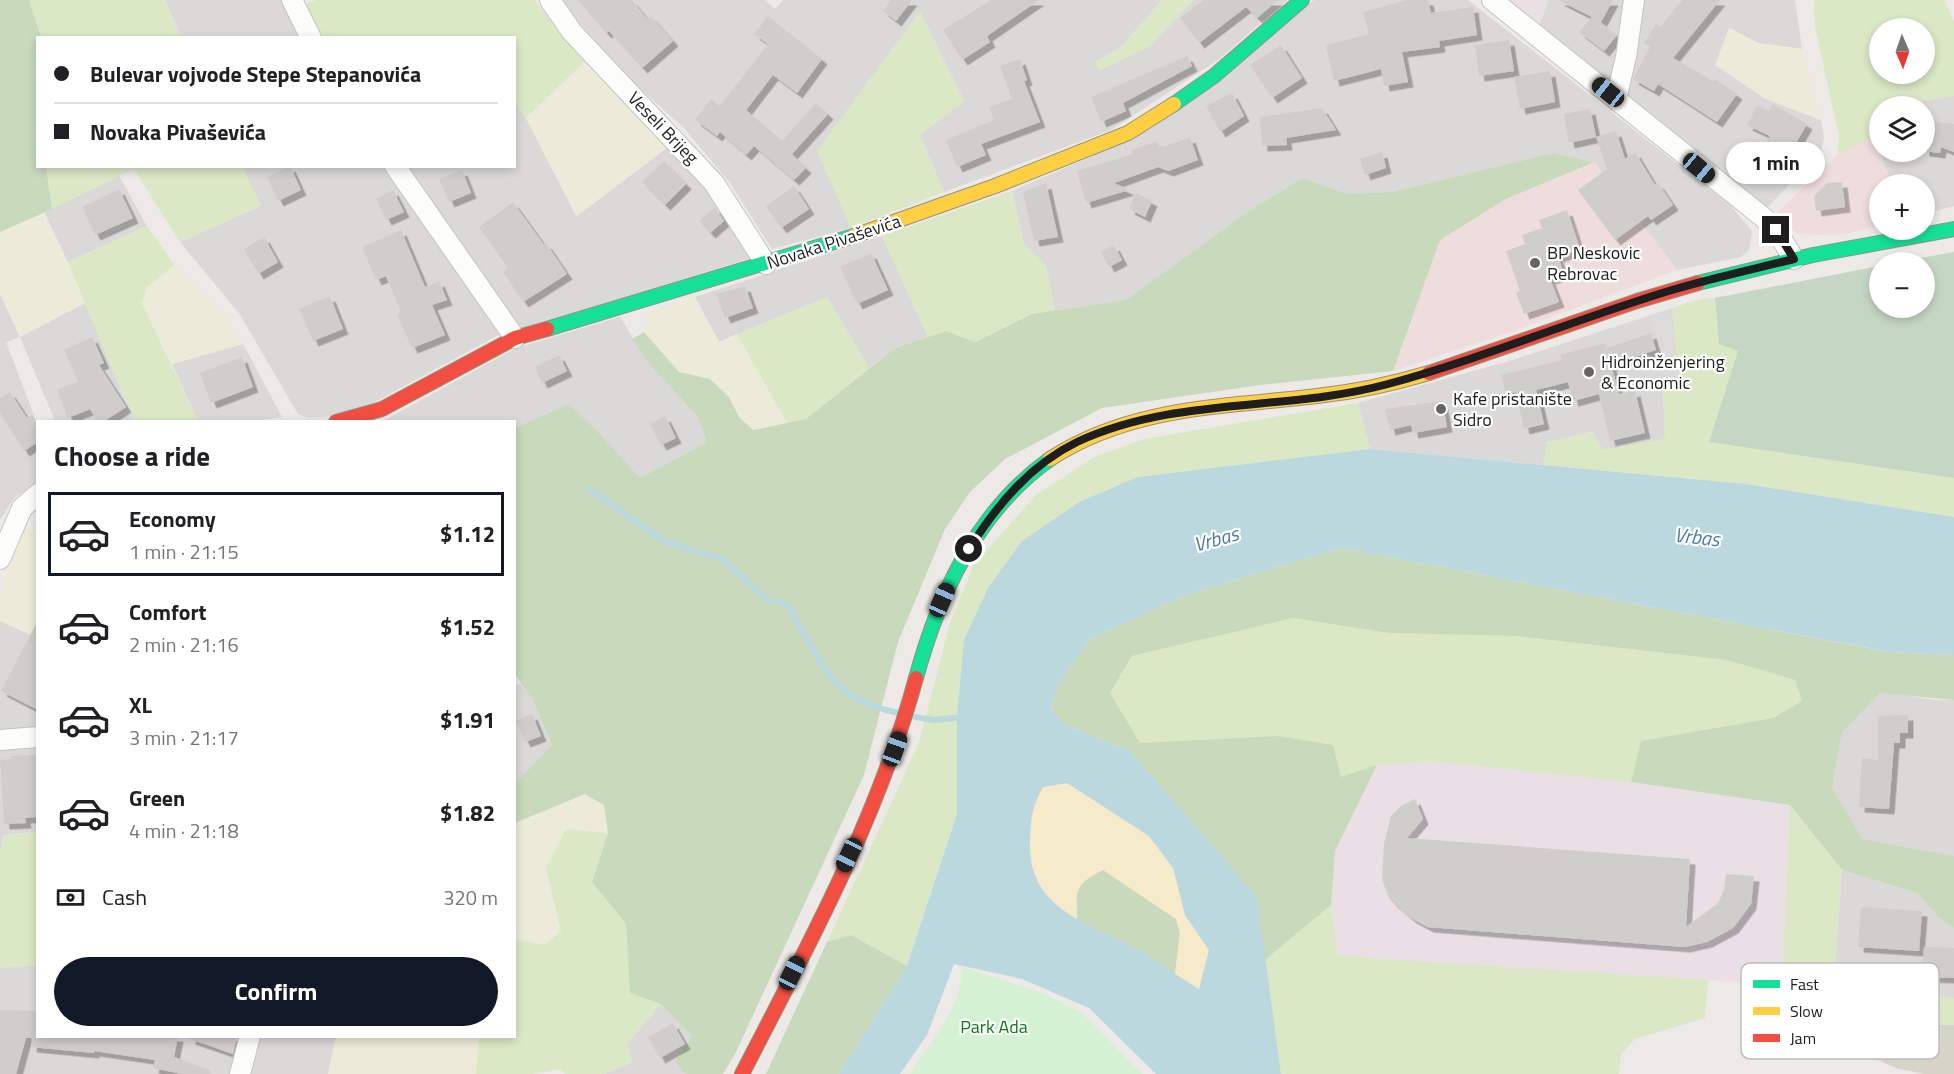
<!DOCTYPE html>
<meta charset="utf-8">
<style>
body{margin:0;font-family:"Titillium Web",sans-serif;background:#f6f6f6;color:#202124;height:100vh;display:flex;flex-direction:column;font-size:22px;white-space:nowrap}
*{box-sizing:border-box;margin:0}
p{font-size:20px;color:#757577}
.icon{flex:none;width:33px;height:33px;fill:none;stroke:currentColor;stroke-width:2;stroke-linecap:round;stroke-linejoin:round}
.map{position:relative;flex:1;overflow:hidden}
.details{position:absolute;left:36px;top:420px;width:480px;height:618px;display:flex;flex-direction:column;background:#fff;border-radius:0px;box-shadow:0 3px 9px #0003}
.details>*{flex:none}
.banner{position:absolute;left:36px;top:36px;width:480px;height:132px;border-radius:0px;box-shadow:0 3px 9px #0003;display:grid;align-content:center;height:132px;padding:0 18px;background:#fff}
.needle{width:39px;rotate:178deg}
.buttons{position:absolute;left:1869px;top:18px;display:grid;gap:12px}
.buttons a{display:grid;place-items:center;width:66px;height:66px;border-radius:50%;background:#fff;box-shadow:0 3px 9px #0003;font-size:30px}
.end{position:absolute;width:27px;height:27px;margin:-14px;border:8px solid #1e1e1e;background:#fff;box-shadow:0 0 0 3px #fff}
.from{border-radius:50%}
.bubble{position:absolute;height:42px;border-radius:21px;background:#fff;box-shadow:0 3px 9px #0003;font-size:20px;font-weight:700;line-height:42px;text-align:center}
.car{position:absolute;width:18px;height:36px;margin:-18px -9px;border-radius:8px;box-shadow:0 0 4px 2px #0007;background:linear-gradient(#222 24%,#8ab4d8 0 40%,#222 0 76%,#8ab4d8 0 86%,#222 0)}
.banner b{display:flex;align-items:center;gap:21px;height:57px;font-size:22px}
.banner b+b{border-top:2px solid #e0e0e0}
.banner i{width:15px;height:15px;background:#202124}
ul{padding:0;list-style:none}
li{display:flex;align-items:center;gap:18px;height:84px;margin:0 12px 9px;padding:0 6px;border:3px solid transparent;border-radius:0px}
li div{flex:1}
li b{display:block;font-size:22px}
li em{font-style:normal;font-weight:700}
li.selected{border-color:#111827}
li>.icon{width:54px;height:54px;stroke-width:1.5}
h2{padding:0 18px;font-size:27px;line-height:72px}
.pay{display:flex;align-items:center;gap:15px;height:66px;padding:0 18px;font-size:22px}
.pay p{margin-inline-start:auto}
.button{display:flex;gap:12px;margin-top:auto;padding:12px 18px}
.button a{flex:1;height:69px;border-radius:36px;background:#111827;color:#fff;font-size:24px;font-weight:700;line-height:69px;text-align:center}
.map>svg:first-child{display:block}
</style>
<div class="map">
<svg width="1954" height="1074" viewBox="0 0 1954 1074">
<defs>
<filter id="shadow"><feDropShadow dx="5.5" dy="5.5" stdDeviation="0" flood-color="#0004"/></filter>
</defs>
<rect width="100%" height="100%" fill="#ece9e6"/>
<g fill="#dbd9d8">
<path d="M165 0H285L304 37H181Z"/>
<path d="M558 0H765L775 9 783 0H1162L1120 48 1095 62 1150 46 1193 0H1288L1219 59 1111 130 944 192 920 135 964 101 920 12 851 228 772 249 730 183 684 128 635 84Z"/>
<path d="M1314 0H1468L1730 205 1752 231 1749 250 1741 257 1677 270 1594 162 1553 153 1392 192 1347 194 1302 178 1246 213 1126 300 1055 311 1046 266 1024 244 1012 191 1093 156Z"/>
<path d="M1549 0H1629L1612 85 1539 25Z"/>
<path d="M1642 0H1795L1802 49 1758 43 1729 28 1764 98 1821 120 1824 138 1821 151 1766 209 1626 97Z"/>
<path d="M1954 96V206L1925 214 1924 184H1892L1880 152H1924V106H1882Z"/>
<path d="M515 103 526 118 576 216 668 147 709 190 751 258 523 329 513 323 402 167 514 166Z"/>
<path d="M242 167H385L500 334 377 401 331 416 309 418 298 414 239 313 180 242 260 206Z"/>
<path d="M119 176 147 226 68 262 44 212Z"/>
<path d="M882 236 928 337 895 348 869 368 827 297 719 342 695 297Z"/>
<path d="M0 294 20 337 85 303 134 421H55L20 337 6 342 37 423 38 482 15 497 0 520Z"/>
<path d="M1672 308 1680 379 1663 385 1665 439 1603 451 1592 432 1548 442 1543 465 1370 449 1358 403 1506 362Z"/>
<path d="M620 317 649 364 698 417 707 442 640 478 602 436 569 405 515 429 514 422H381L516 348Z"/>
<path d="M243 344 282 417 246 422 198 421 172 364Z"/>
<path d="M0 621 38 638 37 730 0 733Z"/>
<path d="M521 684 533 701 552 746 515 784V685Z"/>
<path d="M1881 692 1937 700H1954V856L1861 839 1832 788 1842 733Z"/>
<path d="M37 745V832L4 835 0 852V747Z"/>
<path d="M1842 870 1917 893 1937 916 1954 928V999L1834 979Z"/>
<path d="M37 965 38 1036 240 1037 230 1074H0V968Z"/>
<path d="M661 1004 692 1036 675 1062 685 1074H605L632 1062 627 1044Z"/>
<path d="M255 1037H336L328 1074H245Z"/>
</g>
<g fill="#eedddc">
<path d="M1874 137 1892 184H1880L1879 226 1844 234 1816 235 1797 233 1776 214 1838 154Z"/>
<path d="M1594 162 1677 270 1511 332 1393 371 1440 240 1506 199Z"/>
</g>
<g fill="#e9dfe5">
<path d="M1508 0H1549L1539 25Z"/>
<path d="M1432 761 1631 782 1790 805 1782 985 1338 956 1331 905 1335 851 1377 765Z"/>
</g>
<path fill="#d5d4c8" d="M1796 1008 1891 1024 1954 1025V1074H1925L1896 1068 1818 1033Z"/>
<g fill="#ecebda">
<path d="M1729 28 1758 43 1802 49 1821 120 1764 98 1715 65Z"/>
<path d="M586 60 668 147 577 216 526 118Z"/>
<path d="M44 212 85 303 20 337 0 294V232Z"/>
<path d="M174 265 226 315 243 344 172 364 142 304 146 288Z"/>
<path d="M695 297 719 342 737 334 787 423 753 430 739 417 729 397 710 379 679 372 644 332 647 312Z"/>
<path d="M25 525 37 534V638L0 621V597Z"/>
<path d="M585 794 604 805 608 833 566 829 546 867 561 931 545 945 515 939 514 823Z"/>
<path d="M336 1037H479L476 1074H328Z"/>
</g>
<g fill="#dae8c6" fill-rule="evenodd">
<path d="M29 0H165L181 37H41Z"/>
<path d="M316 0H535L561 34 586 60 526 118 515 103 514 38 321 37 304 5Z"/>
<path d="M1162 0H1193L1150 46 1099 71 1095 62 1120 48Z"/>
<path d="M1814 0H1944L1954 21V96L1880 106 1874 137 1838 154 1839 136 1815 27ZM1880 28H1924V74H1880Z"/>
<path d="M920 11 964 101 920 135 944 192 851 228 817 151Z"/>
<path d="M46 167H242L261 205 180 242 134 169 52 209Z"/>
<path d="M1012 191 1024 244 1046 266 1055 311 1032 314 975 342 946 331 928 337 882 236Z"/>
<path d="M147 226 174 265 146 288 142 304 198 421H134L68 262Z"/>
<path d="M827 297 869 368 806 419 787 423 737 334Z"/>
<path d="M1715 298 1719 344 1738 351 1709 442 1954 478V517L1746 484 1543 465 1547 442 1593 432 1603 450 1665 439 1663 385 1680 379 1672 308 1700 299Z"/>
<path d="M1358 403 1370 449 1138 477 957 716V814L907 966 851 935 827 942 919 743 950 623 973 566 1036 495 1094 457 1144 439Z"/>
<path d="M1293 618 1389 633 1516 636 1727 660 1795 680 1802 701 1773 718 1641 741 1631 782 1432 761 1377 765 1341 777 1278 736 1140 743 1110 693 1132 656Z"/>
<path d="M1790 805 1842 870 1834 979 1954 999V1025L1891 1024 1796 1008 1782 985Z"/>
<path d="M566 829 608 833 592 882 626 924 630 993 661 1004 627 1044 632 1062 605 1074H565L562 1069 532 1074H476L479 1037 514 1036 515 939 545 945 561 931 546 868Z"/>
<path d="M37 832V965L0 968V852L4 835Z"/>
<path d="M1331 905 1338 956 1708 980 1705 1018 1635 1039 1621 1054 1619 1074H1281L1265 960Z"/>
</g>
<g fill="#c8d9bc">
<path d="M0 0H29L41 37 38 38V166L46 167 52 209 0 232Z"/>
<path d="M1553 153 1594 162 1506 199 1440 240 1393 371 1260 385 1102 408 1005 459 970 492 945 529 898 642 864 775 736 1052 723 1074H685L675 1062 692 1036 661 1004 630 993 626 924 592 882 608 833 604 805 585 794 515 823V784L552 745 533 701 515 674 514 429 569 404 602 436 640 478 707 442 698 417 649 364 632 339 644 332 679 372 710 379 729 397 739 417 753 430 806 419 895 348 946 331 975 342 1032 314 1126 300 1246 213 1302 178 1347 194 1392 192Z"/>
<path d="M1341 548 1889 652 1954 655V700L1880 693 1842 733 1832 788 1862 839 1954 856V928L1937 916 1917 893 1842 870 1790 805 1631 782 1641 741 1773 718 1802 701 1795 680 1727 660 1516 636 1389 633 1293 618 1132 656 1110 693 1140 743 1278 736 1333 745 1341 777 1377 765 1335 851 1331 905 1265 960 1256 897 1130 751 1066 725 1051 709 1059 683 1090 639 1188 594Z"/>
<path d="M1103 870 1176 919 1180 933 1175 974 1133 947 1077 921 1076 891 1085 879Z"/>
<path d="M851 935 907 966 839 1074H766L827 942Z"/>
</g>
<path fill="#f5eaca" d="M1067 783 1149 836 1173 868 1185 915 1209 950 1199 989 1175 974 1180 933 1176 919 1103 870C1074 885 1076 890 1077 921 1044 895 1028 880 1030 836 1031 815 1033 806 1043 787Z"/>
<path fill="#c6d6c4" d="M1954 252V478L1709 442 1738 351 1719 344 1715 298 1879 266 1880 308H1924V262H1898Z"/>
<path fill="#d5f1d3" d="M962 967 1037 991 1081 1012 1142 1074H910C931 1042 962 1007 962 967Z"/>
<path fill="#dcdbda" d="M1670 309 1679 377 1662 381 1653 315Z"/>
<path fill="#bbd8de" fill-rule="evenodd" d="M1370 449 1746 484 1954 517V655L1890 652 1341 548 1188 594 1090 639 1059 683 1051 709 1066 725 1130 751 1257 897 1281 1074H1156L1089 1008 1022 979 954 964 927 1035 900 1074H839L907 966 957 814V716L964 640 988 588 1022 541 1079 502 1138 477ZM1067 783 1149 836 1173 868 1185 915 1209 950 1199 989C1177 976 1156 959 1133 947 1084 921 1027 908 1030 840 1031 817 1032 807 1043 787Z"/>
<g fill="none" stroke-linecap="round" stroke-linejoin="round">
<g stroke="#bbd8de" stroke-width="6">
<path d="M589 489 666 542 722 559 768 600 780 601 788 606C822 659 828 700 899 713"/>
<path d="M915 717 934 720 964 717"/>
</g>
</g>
<g fill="#d0cecb" filter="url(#shadow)">
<path d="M578 0H632L647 19 651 16 673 41 642 68 609 31 606 33Z"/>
<path d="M891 0H912L896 21 883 11Z"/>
<path d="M991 0H1039L987 36 990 42 962 60 943 30Z"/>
<path d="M1204 0H1278L1257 18 1246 7 1199 43 1180 18Z"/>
<path d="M1406 0H1428L1431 13 1473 7 1477 35 1439 41 1440 47 1402 52 1408 82 1384 86 1381 69 1334 81 1326 45 1369 34 1363 12Z"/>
<path d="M1558 0H1613L1601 22 1599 21 1617 35 1604 51 1579 32 1592 17Z"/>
<path d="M1682 0H1720L1673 58 1713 81 1715 79 1737 94 1717 122 1658 84 1654 91 1633 79 1650 47 1644 43 1656 24 1660 27Z"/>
<path d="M768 16 822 59 797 93 773 75 746 110 782 141 816 103 828 114 792 154 806 168 794 180 754 146 746 155 720 132 717 136 695 120 711 99 720 106 768 44 754 34Z"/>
<path d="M1509 40 1514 71 1479 76 1475 45Z"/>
<path d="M1281 45 1302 78 1272 98 1250 65Z"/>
<path d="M1187 56 1192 66 1123 103 1126 111 1101 122 1091 97Z"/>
<path d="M1020 59 1027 80 1024 81 1040 122 981 144 986 155 957 167 946 140 994 120 989 107 1012 99 1000 66Z"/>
<path d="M1550 71 1555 102 1520 109 1514 77Z"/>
<path d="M1232 93 1244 116 1220 132 1206 106Z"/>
<path d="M1773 104 1807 124 1796 143 1800 145 1785 169 1760 153 1770 136 1747 125 1757 105 1769 111Z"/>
<path d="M1322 108 1336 130 1286 138 1287 145 1262 146 1260 117Z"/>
<path d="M1590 109 1596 137 1569 143 1564 114Z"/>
<path d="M1924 121 1954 124V152L1941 147 1940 153 1924 151Z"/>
<path d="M1616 131 1625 159 1635 152 1655 185 1658 183 1673 205 1651 220 1648 216 1615 240 1578 190 1607 169 1596 137Z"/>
<path d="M1190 137 1198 160 1168 171 1158 167 1114 183 1129 190 1086 203 1077 171 1133 154 1132 150 1157 141 1160 148Z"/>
<path d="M1382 152 1386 168 1365 175 1360 159Z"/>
<path d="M664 161 686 184 665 205 642 182Z"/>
<path d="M290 166 301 190 278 201 267 177Z"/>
<path d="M462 170 471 193 449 202 439 179Z"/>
<path d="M1842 182 1845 207 1816 211 1814 196 1827 183Z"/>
<path d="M1046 183 1058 237 1034 241 1023 192Z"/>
<path d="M794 186 809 209 781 228 766 206Z"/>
<path d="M119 189 133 218 95 235 82 207Z"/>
<path d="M393 190 404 212 386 220 376 199Z"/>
<path d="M1136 193 1152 201 1145 217 1129 209Z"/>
<path d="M513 202 544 245 546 243 567 274 523 302 503 272 508 268 479 227Z"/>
<path d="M715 207 724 221 710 233 699 221Z"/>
<path d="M1567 210 1580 249 1558 257 1564 275 1550 279 1559 302 1524 314 1516 292 1520 291 1506 251 1525 244 1522 235 1542 228 1539 220Z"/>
<path d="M401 230 425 287 439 281 447 300 432 305 445 335 412 348 397 314 401 312 386 276 376 280 362 247Z"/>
<path d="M264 237 278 262 258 274 244 249Z"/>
<path d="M1114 245 1122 260 1109 267 1101 252Z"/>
<path d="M871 253 888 290 857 304 840 267Z"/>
<path d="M745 286 753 308 725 318 716 294Z"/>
<path d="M330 296 343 329 313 341 299 309Z"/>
<path d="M1651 333 1656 350 1611 365 1619 394 1635 391 1645 433 1610 441 1599 394 1573 401 1568 382 1536 390 1544 424 1524 429 1516 392 1506 395 1501 375 1562 360 1560 355 1605 343 1607 348Z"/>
<path d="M92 337 104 363 99 365 126 407 103 422H98L90 409 68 418 57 390 78 381 64 350Z"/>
<path d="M559 355 567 371 542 383 535 367Z"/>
<path d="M242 357 253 387 211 403 200 373Z"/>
<path d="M10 392 27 418 32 415 38 423V442L24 451 0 413V398Z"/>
<path d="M1442 401 1447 427 1413 433 1411 425 1390 430 1385 409Z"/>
<path d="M665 416 676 438 661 445 650 424Z"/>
<path d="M38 620V710L1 691Z"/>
<path d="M532 714 541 736 525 742 516 721Z"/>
<path d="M1908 715V733H1900V743H1894L1889 809 1859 807 1862 758 1878 760V716Z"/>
<path d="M36 755 38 817 25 818 26 823 4 824 0 760 11 759V756Z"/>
<path d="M1415 799 1423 819 1407 838 1690 859 1686 927 1718 903 1724 890 1726 874 1754 876 1751 904 1733 928 1707 942 1685 947 1428 927 1411 918 1390 900 1382 880 1384 844 1391 816 1401 806Z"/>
<path d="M1861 907 1922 911 1919 951 1858 947Z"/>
<path d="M1924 947 1954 948V978L1922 977Z"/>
<path d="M0 1010 38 1011V1036H178L174 1057 211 1071 210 1074H182L153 1068 155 1060 94 1051V1053L31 1047 32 1038H26L16 1074H0Z"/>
<path d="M673 1023 685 1044 660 1058 648 1037Z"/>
<path d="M190 1036H237L233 1054 190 1039Z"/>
</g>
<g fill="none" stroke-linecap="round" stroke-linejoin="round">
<g stroke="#c5c4c2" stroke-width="22">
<g id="street">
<path d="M292 0 311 38"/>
<path d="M550 0 572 32 714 183 766 264"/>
<path d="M1492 0 1764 218 1776 230 1794 259"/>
<path d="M1616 99 1626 57 1634 0"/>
<path d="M395 166 515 338"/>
<path d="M0 559 22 508 38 494"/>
<path d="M0 740 38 737"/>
<path d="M240 1074 250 1036"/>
</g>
</g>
<g stroke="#94947f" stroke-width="16">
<g id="fast">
<path d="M1174 104 1214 76 1302 0"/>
<path d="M1698 283 1813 255 1954 229"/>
<path d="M547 329 854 236"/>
<path d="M916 678C939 594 977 511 1050 459"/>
</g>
</g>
<g stroke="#94947f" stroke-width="16">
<g id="slow">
<path d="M854 236 995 186 1128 133 1174 104"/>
<path d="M1050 459C1131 406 1225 407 1317 396 1355 392 1392 384 1429 373"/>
</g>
</g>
<g stroke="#94947f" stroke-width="16">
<g id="jam">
<path d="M1429 373 1637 301 1698 283"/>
<path d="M336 422 382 409 515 338 547 329"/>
<path d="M742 1074C808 946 878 818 916 678"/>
</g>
</g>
<use href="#street" stroke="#fcfcfb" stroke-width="20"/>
<use href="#fast" stroke="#16e098" stroke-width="14"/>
<use href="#slow" stroke="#ffcf43" stroke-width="14"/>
<use href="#jam" stroke="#f24e42" stroke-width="14"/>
</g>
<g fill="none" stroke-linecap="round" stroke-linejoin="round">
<path stroke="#1e1e1e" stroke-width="8" d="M969 549C997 505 1030 465 1077 442 1175 396 1285 412 1388 384 1484 358 1576 319 1672 290 1712 278 1754 269 1794 259L1776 230"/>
</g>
<g fill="#666564" stroke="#fff" stroke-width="2">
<circle cx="1535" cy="263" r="6"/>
<circle cx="1589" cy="372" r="6"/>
<circle cx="1441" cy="409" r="6"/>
</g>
<g text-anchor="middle" stroke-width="4.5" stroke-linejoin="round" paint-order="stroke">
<g font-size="18" fill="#1e1e1e" stroke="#fff">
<text transform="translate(663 128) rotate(46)" y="6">Veseli Brijeg</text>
<text transform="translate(834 242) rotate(-18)" y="6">Novaka Pivaševića</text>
</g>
<g font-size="18" fill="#1e1e1e" stroke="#fff" text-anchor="start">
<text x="1547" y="259">BP Neskovic<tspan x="1547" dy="21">Rebrovac</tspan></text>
<text x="1601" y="368">Hidroinženjering<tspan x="1601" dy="21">&amp; Economic</tspan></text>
<text x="1453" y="405">Kafe pristanište<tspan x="1453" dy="21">Sidro</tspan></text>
</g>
<g font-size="18" fill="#0f7813" stroke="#fff">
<text x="994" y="1033">Park Ada</text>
</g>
<g font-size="20" font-style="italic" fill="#4a7aa2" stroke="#fff">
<text transform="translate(1697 537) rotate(6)" y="7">Vrbas</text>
<text transform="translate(1216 539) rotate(-15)" y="7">Vrbas</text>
</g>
</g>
<rect x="1741" y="963" width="198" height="96" rx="9" fill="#fff" stroke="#bcbcbc" stroke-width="1.5"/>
<rect x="1753" y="980" width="27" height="8" fill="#16e098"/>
<rect x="1753" y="1007" width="27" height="8" fill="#ffcf43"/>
<rect x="1753" y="1034" width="27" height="8" fill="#f24e42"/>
<g font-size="16" fill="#1e1e1e">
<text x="1790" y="990">Fast</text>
<text x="1790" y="1017">Slow</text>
<text x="1790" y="1044">Jam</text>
</g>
</svg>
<div class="buttons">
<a><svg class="needle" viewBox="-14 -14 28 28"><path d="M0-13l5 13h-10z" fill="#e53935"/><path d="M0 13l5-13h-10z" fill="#757577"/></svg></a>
<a><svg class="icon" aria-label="layers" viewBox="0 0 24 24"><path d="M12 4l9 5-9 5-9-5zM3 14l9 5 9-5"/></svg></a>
<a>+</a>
<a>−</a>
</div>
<i class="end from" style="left:969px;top:549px"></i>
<i class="end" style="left:1776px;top:230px"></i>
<div class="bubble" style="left:1726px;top:142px;width:99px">1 min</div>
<i class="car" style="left:1608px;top:92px;rotate:309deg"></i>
<i class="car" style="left:1699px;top:168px;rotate:130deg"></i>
<i class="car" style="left:942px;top:600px;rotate:24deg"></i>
<i class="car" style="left:895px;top:749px;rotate:20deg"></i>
<i class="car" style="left:849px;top:855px;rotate:205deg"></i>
<i class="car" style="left:792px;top:973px;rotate:26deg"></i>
<div class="banner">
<b><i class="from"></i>Bulevar vojvode Stepe Stepanovića</b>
<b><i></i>Novaka Pivaševića</b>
</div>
<section class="details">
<h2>Choose a ride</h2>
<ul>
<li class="selected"><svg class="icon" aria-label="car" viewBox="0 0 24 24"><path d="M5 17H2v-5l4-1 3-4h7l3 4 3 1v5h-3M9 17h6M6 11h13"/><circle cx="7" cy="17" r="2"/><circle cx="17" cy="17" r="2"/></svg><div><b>Economy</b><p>1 min · 21:15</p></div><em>$1.12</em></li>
<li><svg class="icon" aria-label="car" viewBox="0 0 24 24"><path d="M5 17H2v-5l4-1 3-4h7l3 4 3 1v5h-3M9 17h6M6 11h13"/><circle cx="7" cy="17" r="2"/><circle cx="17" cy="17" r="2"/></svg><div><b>Comfort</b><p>2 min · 21:16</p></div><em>$1.52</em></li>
<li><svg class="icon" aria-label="car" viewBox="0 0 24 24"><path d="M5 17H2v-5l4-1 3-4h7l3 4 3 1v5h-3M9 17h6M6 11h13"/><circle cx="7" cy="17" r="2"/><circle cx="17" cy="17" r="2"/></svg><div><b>XL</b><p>3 min · 21:17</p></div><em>$1.91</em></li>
<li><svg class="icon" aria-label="car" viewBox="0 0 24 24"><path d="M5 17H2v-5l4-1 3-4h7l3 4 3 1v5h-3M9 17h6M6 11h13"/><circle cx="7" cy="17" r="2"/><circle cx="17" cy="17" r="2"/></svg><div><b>Green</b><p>4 min · 21:18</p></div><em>$1.82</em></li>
</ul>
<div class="pay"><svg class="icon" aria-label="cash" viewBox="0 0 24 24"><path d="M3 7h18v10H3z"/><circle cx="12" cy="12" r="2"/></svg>Cash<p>320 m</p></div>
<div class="button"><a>Confirm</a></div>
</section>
</div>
